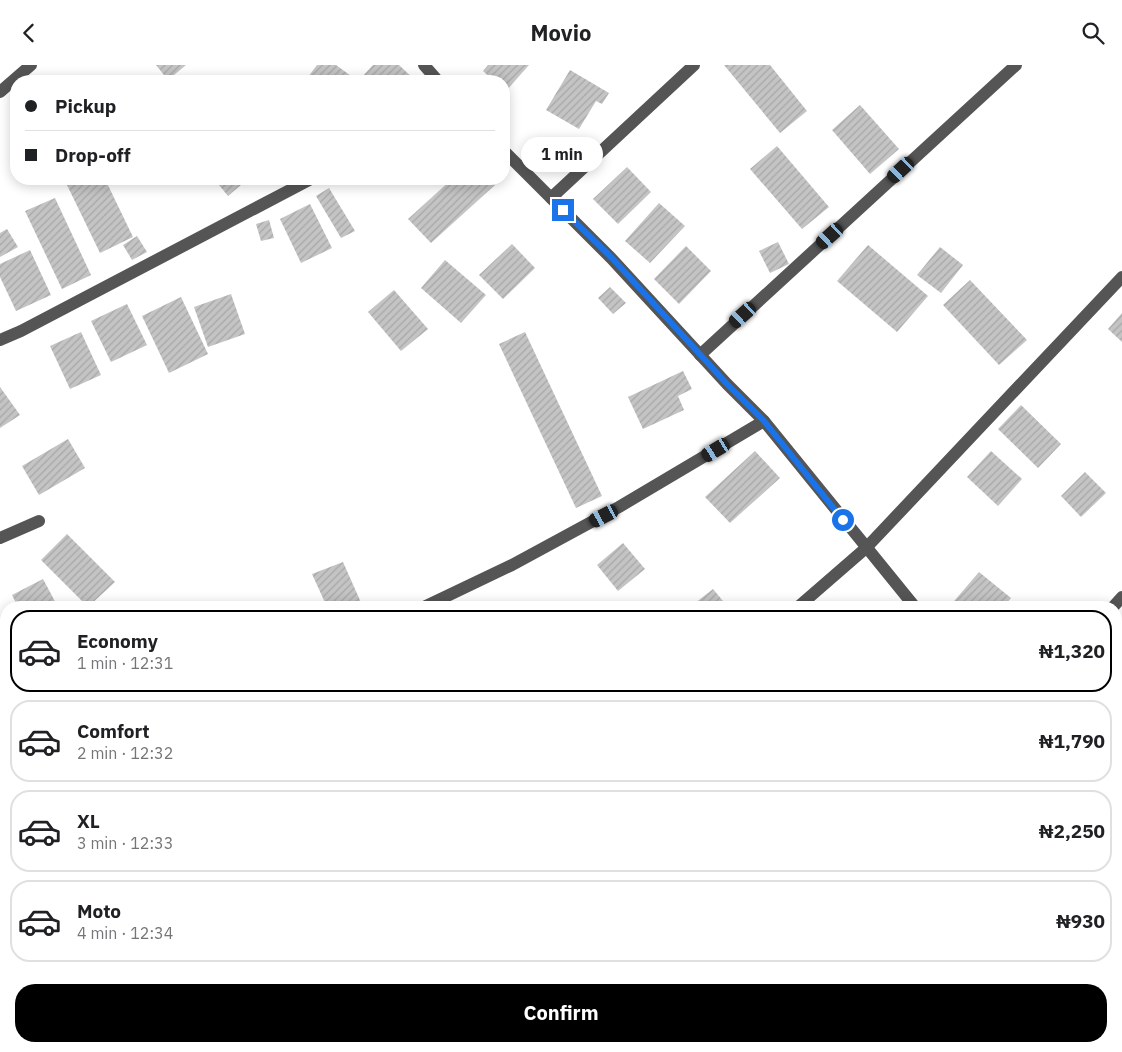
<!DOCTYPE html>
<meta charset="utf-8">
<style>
body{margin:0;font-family:"IBM Plex Sans",sans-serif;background:#f2f2f2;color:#202124;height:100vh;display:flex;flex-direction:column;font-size:19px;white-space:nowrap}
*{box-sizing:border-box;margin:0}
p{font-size:16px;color:#757577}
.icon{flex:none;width:28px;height:28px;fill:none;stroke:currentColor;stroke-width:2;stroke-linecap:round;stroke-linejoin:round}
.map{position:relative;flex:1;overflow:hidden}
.panel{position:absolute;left:0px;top:536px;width:1122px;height:451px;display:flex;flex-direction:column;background:#fff;border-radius:20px 20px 0 0;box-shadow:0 2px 12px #0003}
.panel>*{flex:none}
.banner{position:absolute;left:10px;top:10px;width:500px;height:110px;border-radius:20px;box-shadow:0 2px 12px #0003;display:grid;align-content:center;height:110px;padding:0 15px;background:#fff}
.end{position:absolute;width:22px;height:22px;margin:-11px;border:6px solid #1a73e8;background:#fff;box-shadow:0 0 0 2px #fff}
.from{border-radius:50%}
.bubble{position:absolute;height:35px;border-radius:18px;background:#fff;box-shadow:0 2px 12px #0003;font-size:16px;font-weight:700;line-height:35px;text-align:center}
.car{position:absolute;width:15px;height:30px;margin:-15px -8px;border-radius:6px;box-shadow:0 0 4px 1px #0007;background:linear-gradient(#222 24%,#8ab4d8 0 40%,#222 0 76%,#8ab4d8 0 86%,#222 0)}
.banner b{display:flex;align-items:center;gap:18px;height:48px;font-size:19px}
.banner b+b{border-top:1px solid #e0e0e0}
.banner i{width:12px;height:12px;background:#202124}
ul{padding:9px 0 0;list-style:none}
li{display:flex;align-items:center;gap:15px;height:82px;margin:0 10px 8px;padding:0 5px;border:2px solid #e0e0e0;border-radius:20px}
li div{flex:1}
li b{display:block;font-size:19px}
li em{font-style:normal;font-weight:700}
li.on{border-color:#000}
li>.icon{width:45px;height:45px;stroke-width:1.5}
.button{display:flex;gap:10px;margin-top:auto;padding:10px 15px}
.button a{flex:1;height:58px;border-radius:20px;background:#000;color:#fff;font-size:20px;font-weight:700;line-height:58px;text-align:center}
header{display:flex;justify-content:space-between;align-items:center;height:65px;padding:0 15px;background:#fff;font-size:22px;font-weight:700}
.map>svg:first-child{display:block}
</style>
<header><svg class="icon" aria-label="back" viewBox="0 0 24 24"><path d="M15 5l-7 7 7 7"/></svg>Movio<svg class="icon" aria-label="search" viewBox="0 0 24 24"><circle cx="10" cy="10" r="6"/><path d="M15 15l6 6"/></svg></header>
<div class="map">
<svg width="1122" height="987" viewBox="0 0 1122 987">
<defs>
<pattern id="building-hatch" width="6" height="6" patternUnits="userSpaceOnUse" patternTransform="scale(1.25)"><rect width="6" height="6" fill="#c4c4c4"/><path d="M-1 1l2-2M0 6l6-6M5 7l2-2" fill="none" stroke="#a7a7a7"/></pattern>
</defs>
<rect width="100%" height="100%" fill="#fff"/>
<g fill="url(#building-hatch)">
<path d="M156 0H186L168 15Z"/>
<path d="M317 0H336L358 16H305Z"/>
<path d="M373 0H399L416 16H362L360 14Z"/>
<path d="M488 0H529L506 26 504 24V16H494L483 6Z"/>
<path d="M724 0H770L807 46 780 68Z"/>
<path d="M570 5 609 28 602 39 596 36 579 64 546 45Z"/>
<path d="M860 40 899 84 870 109 832 65Z"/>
<path d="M777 81 829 142 802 164 750 104Z"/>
<path d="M627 102 651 127 618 159 593 134Z"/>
<path d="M75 114H105L133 172 100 188 66 118Z"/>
<path d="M214 114H248L228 131Z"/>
<path d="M452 114H489L495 120 431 178 408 154Z"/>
<path d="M329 123 355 166 341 173 316 131Z"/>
<path d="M55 133 91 210 62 224 25 146Z"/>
<path d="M659 138 685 161 650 198 625 176Z"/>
<path d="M310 139 332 183 301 198 280 154Z"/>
<path d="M269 155 274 173 261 176 256 159Z"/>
<path d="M7 164 18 182 0 192V168Z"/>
<path d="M137 171 147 187 132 195 123 180Z"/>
<path d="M778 177 789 199 770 208 759 186Z"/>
<path d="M512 179 535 203 503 234 479 210Z"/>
<path d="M868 180 928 231 897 267 837 216Z"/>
<path d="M686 181 711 206 679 239 654 214Z"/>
<path d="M940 182 963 200 941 228 917 210Z"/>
<path d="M30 185 51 230 16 246 0 212V199Z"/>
<path d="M445 195 486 230 461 258 421 223Z"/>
<path d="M970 215 1027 275 999 300 943 240Z"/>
<path d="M610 222 626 238 613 249 598 233Z"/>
<path d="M394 225 428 264 401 286 368 247Z"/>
<path d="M231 229 245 269 208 282 194 242Z"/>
<path d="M181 232 208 289 169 308 142 251Z"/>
<path d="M127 239 147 280 111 297 91 256Z"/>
<path d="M1122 248V277L1108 264Z"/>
<path d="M81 267 101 310 70 324 50 281Z"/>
<path d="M525 267 602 431 576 443 499 279Z"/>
<path d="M683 306 692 324 678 331 684 345 643 364 628 332Z"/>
<path d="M0 322 20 350 0 363Z"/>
<path d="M1021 340 1061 379 1038 403 998 364Z"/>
<path d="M68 374 85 403 39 430 22 401Z"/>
<path d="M755 386 780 413 730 458 705 432Z"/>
<path d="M991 386 1022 414 998 441 967 412Z"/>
<path d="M1085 407 1106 428 1081 452 1061 431Z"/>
<path d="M67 469 115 517 88 542 41 495Z"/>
<path d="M623 478 645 504 618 526 597 500Z"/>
<path d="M343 497 363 542H327L312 509Z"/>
<path d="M979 507 1011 533 1003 542H949Z"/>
<path d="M43 514 58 542H18L12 530Z"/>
<path d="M713 524 728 542H690Z"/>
<path d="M0 658 6 670V697L0 700Z"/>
<path d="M160 981H209L214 987H165Z"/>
<path d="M558 981H578L569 987H561Z"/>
<path d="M826 981H883L887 984 884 987H831L825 983Z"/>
</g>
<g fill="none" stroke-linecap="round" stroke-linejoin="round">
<g stroke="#555" stroke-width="12">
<path d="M424 0 438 16"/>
<path d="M0 27 31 0"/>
<path d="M504 86 611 193 727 319 764 356 915 542"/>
<path d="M551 133 694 0"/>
<path d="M0 275 21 266 311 114"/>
<path d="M700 290 1016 0"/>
<path d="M0 473 39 456"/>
<path d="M424 542 512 500 619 442 764 356"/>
<path d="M798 542 866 483 1122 212"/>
<path d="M1113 542 1122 532"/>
<path d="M0 722 6 719"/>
<path d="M1116 764 1122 772"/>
<path d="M1116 830 1122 825"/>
<path d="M0 934 6 928"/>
<path d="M1016 981 1021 987"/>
<path d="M288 987 295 981"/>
<path d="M619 987 625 981"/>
<path d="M929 987 936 981"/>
</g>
</g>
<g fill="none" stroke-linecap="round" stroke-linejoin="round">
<path stroke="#1a73e8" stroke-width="6" d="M563 145 612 193 727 319 764 356 843 455"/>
</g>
</svg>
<i class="end from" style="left:843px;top:455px"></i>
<i class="end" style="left:563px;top:145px"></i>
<div class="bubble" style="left:521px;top:72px;width:82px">1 min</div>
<i class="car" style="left:901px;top:105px;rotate:227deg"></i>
<i class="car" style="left:830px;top:171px;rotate:228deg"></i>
<i class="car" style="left:743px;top:250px;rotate:228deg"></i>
<i class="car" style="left:716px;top:385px;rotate:239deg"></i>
<i class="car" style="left:604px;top:451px;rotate:242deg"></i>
<div class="banner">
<b><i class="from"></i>Pickup</b>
<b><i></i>Drop-off</b>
</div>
<section class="panel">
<ul>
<li class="on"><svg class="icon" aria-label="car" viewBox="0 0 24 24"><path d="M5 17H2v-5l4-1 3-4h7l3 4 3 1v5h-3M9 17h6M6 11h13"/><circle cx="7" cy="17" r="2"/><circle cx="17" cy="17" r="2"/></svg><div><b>Economy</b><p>1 min · 12:31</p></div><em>₦1,320</em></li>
<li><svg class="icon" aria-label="car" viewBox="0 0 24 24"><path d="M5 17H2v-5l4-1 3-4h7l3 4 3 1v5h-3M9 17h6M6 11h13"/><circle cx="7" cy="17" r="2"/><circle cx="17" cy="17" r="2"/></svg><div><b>Comfort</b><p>2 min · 12:32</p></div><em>₦1,790</em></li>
<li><svg class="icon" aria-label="car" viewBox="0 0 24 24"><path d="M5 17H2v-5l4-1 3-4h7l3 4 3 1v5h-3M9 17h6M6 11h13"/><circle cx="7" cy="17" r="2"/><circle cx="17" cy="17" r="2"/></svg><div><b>XL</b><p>3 min · 12:33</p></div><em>₦2,250</em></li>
<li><svg class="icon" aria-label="car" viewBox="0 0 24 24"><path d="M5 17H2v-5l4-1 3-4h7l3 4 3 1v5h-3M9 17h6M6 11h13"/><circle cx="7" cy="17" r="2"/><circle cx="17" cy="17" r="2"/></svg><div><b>Moto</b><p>4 min · 12:34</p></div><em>₦930</em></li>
</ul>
<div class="button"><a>Confirm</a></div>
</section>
</div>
